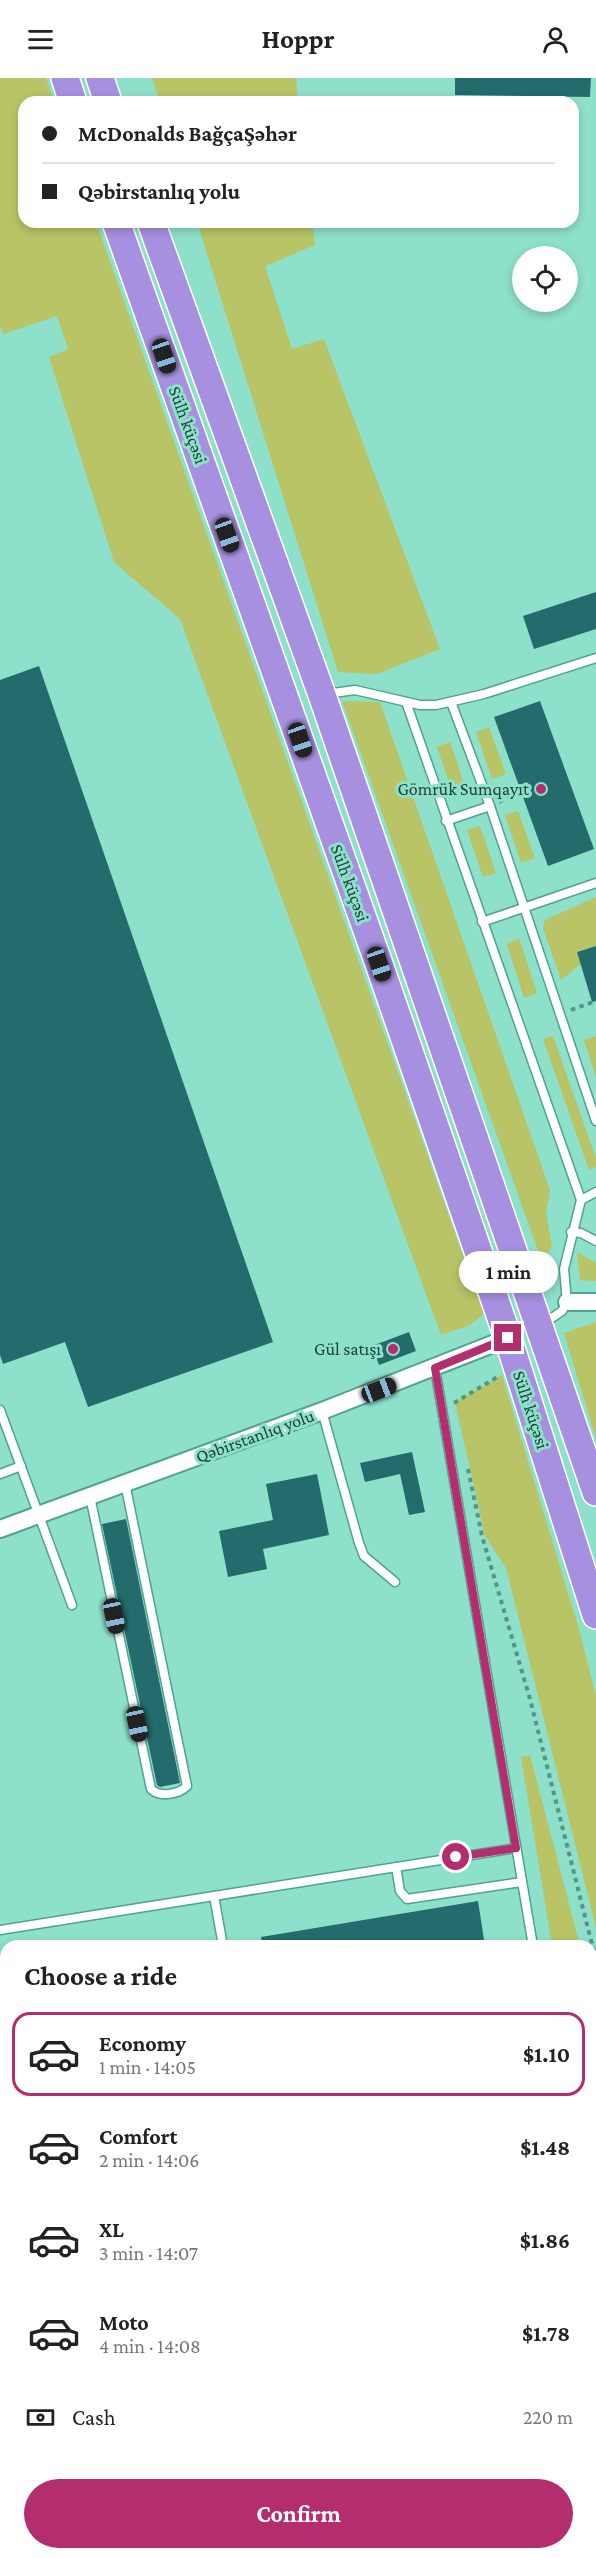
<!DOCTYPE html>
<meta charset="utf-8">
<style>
body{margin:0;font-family:"Crimson Pro",serif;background:#f6f6f6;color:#222;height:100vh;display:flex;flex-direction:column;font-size:22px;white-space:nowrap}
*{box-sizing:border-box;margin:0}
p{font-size:20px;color:#767676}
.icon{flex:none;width:33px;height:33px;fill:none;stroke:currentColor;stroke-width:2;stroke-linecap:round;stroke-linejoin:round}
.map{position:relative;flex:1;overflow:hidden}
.details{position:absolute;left:0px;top:1862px;width:597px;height:620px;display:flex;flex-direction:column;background:#fff;border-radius:18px 18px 0 0;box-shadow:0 3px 9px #0003}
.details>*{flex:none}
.guide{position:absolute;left:18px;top:18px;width:561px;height:132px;border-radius:18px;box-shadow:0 3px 9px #0003;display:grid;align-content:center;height:132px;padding:0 24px;background:#fff}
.controls{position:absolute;left:512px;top:168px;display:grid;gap:12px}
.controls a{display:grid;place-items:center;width:66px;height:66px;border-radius:50%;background:#fff;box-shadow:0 3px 9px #0003;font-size:30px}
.end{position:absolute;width:27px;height:27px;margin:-14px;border:8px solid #b42d6f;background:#fff;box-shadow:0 0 0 3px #fff}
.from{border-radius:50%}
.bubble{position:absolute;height:42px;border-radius:21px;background:#fff;box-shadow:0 3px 9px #0003;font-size:20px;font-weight:700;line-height:42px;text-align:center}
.car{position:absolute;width:18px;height:36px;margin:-18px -9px;border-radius:8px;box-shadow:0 0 4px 2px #0007;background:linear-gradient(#222 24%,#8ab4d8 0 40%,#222 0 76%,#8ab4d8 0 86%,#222 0)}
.guide b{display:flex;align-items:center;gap:21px;height:57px;font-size:22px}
.guide b+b{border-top:2px solid #e0e0e0}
.guide i{width:15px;height:15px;background:#222}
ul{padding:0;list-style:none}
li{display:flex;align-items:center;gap:18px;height:84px;margin:0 12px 9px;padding:0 12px;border:3px solid transparent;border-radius:18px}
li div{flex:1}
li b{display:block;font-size:22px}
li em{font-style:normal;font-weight:700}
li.on{border-color:#b42d6f}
li>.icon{width:54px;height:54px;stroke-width:1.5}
h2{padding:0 24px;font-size:27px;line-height:72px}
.pay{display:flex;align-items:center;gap:15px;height:66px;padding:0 24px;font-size:22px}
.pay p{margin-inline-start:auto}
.action{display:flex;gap:12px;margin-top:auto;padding:12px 24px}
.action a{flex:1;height:69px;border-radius:36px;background:#b42d6f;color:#fff;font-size:24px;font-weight:700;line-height:69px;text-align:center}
header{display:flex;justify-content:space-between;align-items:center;height:78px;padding:0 24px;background:#fff;font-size:27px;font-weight:700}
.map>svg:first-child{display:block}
</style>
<header><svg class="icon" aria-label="menu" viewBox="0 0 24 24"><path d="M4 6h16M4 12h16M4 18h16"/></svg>Hoppr<svg class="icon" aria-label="person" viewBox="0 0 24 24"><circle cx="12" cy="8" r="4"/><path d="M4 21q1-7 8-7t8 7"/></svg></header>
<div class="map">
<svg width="596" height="2480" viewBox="0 0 596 2480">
<rect width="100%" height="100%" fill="#8de0ca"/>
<g fill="#b8c466">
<path d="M0 0H46L54 24H24V144H96L480 1225 484 1236 470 1247 441 1257 180 541 114 484 49 279 68 271 57 238 3 256 0 247Z"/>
<path d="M152 0H296L298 24H160Z"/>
<path d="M197 144H312L315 167 265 188 292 271 324 261 440 571 377 596 338 594Z"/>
<path d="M342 623 380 624 550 1112 546 1133 552 1170 541 1181Z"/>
<path d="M489 649 506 696 492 701 476 654Z"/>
<path d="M450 664 466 711 453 716 437 669Z"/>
<path d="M518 733 535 780 521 785 505 737Z"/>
<path d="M480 748 496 795 483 799 467 752Z"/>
<path d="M596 819V868L577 873 581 886 561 902 543 850 545 842Z"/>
<path d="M519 860 537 915 524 920 507 866Z"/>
<path d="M553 958 596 1080V1089L589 1092 543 961Z"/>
<path d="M596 958V999L584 962Z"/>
<path d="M577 1174 596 1185V1203L580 1202Z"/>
<path d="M596 1244V1361L564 1255Z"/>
<path d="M502 1297 579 1551 596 1618V1850L506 1490 485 1458 455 1324Z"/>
<path d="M530 1677 577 1856 579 1867H552L521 1679Z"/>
<path d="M591 1919 596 1941V2133L591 2103Z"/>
</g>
<g fill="#236b6c">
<path d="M455 0H591L590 19 455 17Z"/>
<path d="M596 514V551L534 571 523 538Z"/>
<path d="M39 588 273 1264 88 1329 65 1264 3 1286 0 1277V602Z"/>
<path d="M540 623 594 771 548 788 494 639Z"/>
<path d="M596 868V923L592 924 577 874Z"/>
<path d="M409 1254 416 1273 379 1287 372 1268Z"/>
<path d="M412 1374 425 1434 409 1437 400 1396 365 1404 360 1385Z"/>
<path d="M317 1396 329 1457 263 1471 267 1491 228 1499 219 1453 273 1442 266 1406Z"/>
<path d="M126 1441 180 1705 160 1709 157 1707 102 1446Z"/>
<path d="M478 1823 485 1868H262L261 1859Z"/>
</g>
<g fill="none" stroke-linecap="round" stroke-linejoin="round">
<g stroke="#4fa38f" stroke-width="11">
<g id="service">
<path d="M326 616 355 612 420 627H436L484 616 596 580"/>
<path d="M406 624 581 1122 564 1191 567 1224 562 1233 543 1246"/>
<path d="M451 624 490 728 596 1043"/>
<path d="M446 743 490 728"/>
<path d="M482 844 596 805"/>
<path d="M581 1122 596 1114"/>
<path d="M571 1154 581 1155 596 1163"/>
<path d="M435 1290 533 1868"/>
<path d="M0 1332 72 1527"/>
<path d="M322 1333 359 1465 364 1478 395 1504"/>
<path d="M0 1396 21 1388"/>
<path d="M90 1418 151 1711C160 1720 179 1716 187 1708L125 1405"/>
<path d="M396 1789 400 1813 407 1821 522 1804"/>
<path d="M0 1852 214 1818"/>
<path d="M223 1868 214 1818 516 1770"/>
<path d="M591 2215 596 2245"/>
<path d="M0 2223 6 2259"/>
<path d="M0 2382 6 2381"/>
<path d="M42 2475 43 2480"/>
<path d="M152 2475 153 2480"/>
<path d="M328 2475 329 2480"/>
<path d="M507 2475 508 2480"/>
<path d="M254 2480 282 2475"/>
</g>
</g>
<g stroke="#4fa38f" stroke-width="20">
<g id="minor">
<path d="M567 1224H596"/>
<path d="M0 1451 322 1333 508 1260"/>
</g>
</g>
<g stroke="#fff" stroke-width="30">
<g id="trunk">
<path d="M65 0 73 24"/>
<path d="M100 0 108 24"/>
<path d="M116 144 379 886 508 1260 596 1537"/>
<path d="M151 144 322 617 596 1414"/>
</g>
</g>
<g stroke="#589484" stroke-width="4" stroke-dasharray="4.5 4.5" stroke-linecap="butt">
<path d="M499 724 521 713"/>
<path d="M571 932 593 924"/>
<path d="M454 1325 499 1298"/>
<path d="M468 1391 482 1458 530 1621 596 1882"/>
</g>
<use href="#service" stroke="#fff" stroke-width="8"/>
<use href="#minor" stroke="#fff" stroke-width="16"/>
<use href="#trunk" stroke="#a790e0" stroke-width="27"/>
</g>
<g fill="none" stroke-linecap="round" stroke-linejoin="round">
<path stroke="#b42d6f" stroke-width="8" d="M456 1779 516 1770 435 1290 508 1260"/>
</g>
<g fill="#b42d6f" stroke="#8de0ca" stroke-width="2">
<circle cx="541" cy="711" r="6"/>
<circle cx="393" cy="1271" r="6"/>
</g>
<g text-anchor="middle" stroke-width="6" stroke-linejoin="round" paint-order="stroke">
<g font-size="18" fill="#1f4239" stroke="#8de0ca">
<text transform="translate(188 347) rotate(70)" y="6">Sülh küçəsi</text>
<text transform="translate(350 805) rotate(70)" y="6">Sülh küçəsi</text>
<text transform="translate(531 1332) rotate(72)" y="6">Sülh küçəsi</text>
<text transform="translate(255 1358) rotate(-20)" y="6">Qəbirstanlıq yolu</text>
</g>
<g font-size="18" fill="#1f4239" stroke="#8de0ca" text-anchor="end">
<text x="529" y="717">Gömrük Sumqayıt</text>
<text x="381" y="1277">Gül satışı</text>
</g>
</g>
</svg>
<div class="controls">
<a><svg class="icon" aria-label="locate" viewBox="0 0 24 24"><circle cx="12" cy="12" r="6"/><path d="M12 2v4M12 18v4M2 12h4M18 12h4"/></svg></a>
</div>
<i class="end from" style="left:456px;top:1779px"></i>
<i class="end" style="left:508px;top:1260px"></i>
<div class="bubble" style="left:459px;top:1173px;width:99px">1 min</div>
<i class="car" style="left:164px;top:278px;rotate:161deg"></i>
<i class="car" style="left:227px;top:457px;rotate:160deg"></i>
<i class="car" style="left:300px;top:662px;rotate:161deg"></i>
<i class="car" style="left:379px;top:886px;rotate:161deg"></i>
<i class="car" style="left:379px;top:1312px;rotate:69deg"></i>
<i class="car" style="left:114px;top:1538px;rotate:168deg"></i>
<i class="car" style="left:137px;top:1646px;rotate:168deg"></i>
<div class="guide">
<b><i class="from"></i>McDonalds BağçaŞəhər</b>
<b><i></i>Qəbirstanlıq yolu</b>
</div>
<section class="details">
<h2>Choose a ride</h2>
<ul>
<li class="on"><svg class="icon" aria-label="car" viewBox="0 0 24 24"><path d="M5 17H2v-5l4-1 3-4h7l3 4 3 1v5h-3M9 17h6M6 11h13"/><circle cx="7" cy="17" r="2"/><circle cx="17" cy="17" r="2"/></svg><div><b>Economy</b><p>1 min · 14:05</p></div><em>$1.10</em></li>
<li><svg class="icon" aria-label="car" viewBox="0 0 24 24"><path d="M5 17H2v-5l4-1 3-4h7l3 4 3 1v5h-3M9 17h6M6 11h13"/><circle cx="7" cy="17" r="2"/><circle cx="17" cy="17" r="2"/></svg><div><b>Comfort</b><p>2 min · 14:06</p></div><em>$1.48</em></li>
<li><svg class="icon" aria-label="car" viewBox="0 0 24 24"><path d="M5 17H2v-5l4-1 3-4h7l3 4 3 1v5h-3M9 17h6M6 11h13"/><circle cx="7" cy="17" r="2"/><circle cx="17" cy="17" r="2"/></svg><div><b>XL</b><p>3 min · 14:07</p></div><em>$1.86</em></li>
<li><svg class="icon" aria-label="car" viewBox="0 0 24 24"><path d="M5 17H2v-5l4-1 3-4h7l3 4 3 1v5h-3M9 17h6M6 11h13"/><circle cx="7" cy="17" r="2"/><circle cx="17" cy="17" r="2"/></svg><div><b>Moto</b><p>4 min · 14:08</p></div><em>$1.78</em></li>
</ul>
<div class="pay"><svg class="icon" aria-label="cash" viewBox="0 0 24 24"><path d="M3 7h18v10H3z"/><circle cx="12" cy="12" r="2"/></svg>Cash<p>220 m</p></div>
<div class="action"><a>Confirm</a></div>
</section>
</div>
